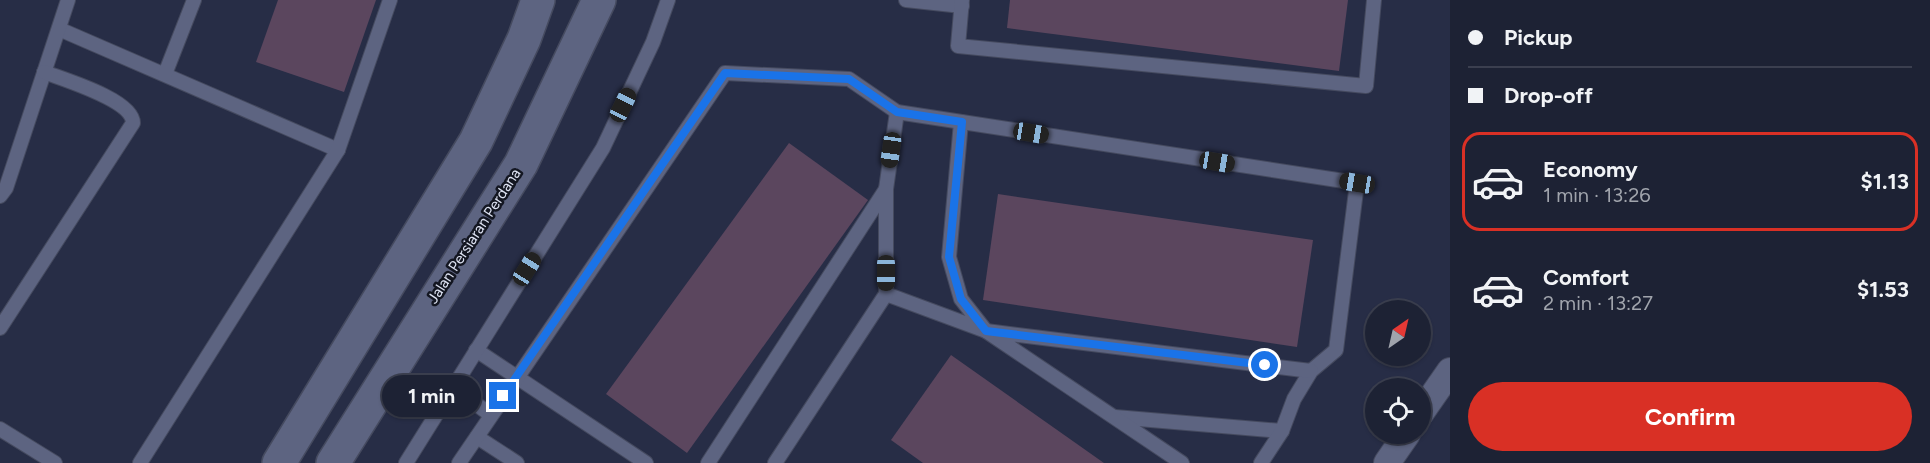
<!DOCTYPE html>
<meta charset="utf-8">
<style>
body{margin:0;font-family:Figtree,sans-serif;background:#252a3c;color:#f1f3f6;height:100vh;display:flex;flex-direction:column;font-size:22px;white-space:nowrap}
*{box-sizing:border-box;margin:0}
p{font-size:20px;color:#a0a4ac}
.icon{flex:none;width:33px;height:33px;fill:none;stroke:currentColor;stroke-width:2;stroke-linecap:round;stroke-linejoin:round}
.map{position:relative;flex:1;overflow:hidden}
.sheet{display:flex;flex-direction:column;background:#1d2234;width:480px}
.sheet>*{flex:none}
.hud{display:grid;align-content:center;height:132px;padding:0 18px;background:#1d2234}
.needle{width:39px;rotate:34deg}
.buttons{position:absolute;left:1365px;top:300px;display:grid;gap:12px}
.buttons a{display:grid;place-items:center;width:66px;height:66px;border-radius:50%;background:#1d2234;box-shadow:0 2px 4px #0004,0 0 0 2px #3b3f4f;font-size:30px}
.end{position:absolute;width:27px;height:27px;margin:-14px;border:8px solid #1a73e8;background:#fff;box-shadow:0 0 0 3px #fff}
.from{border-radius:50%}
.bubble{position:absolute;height:42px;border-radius:21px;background:#1d2234;box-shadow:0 2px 4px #0004,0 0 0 2px #3b3f4f;font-size:20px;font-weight:700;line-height:42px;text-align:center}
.car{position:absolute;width:18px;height:36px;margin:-18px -9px;border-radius:8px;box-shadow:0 0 4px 2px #0007;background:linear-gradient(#222 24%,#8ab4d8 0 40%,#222 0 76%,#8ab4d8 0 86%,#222 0)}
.hud b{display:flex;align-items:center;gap:21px;height:57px;font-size:22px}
.hud b+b{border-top:2px solid #3b3f4f}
.hud i{width:15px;height:15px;background:#f1f3f6}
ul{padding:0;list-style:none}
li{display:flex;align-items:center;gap:18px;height:99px;margin:0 12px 9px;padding:0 6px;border:3px solid transparent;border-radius:18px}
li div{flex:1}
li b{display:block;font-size:22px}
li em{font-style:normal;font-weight:700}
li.active{border-color:#d93025}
li>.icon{width:54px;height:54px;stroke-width:1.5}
.primary-button{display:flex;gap:12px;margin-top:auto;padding:12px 18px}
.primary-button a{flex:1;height:69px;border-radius:36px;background:#d93025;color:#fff;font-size:24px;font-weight:700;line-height:69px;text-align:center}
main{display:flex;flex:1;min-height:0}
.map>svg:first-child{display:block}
</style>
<main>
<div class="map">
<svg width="1450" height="463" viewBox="0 0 1450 463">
<rect width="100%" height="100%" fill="#272d46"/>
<g fill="#5b465e">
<path d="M278 0H376L344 92 256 62Z"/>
<path d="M1010 0H1348L1339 71 1007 28Z"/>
<path d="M789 143 868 200 687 453 606 394Z"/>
<path d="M998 194 1313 240 1297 347 983 300Z"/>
<path d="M951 355 1104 463H923L891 440Z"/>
</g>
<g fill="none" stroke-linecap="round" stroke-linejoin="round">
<g stroke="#454a5f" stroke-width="16">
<g id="service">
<path d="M906 0 962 6"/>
<path d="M962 0 958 46 1366 86 1374 0"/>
<path d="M59 29 338 150"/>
<path d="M165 74 194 0"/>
<path d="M0 196 6 188 68 0"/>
<path d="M886 294 986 331 961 299 949 257 961 122"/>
<path d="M0 328 133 123C133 100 65 80 44 72"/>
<path d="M476 350 646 463"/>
<path d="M454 388 491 415"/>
<path d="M1115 417 1282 431"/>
<path d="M0 429 55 463"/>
<path d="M477 437 517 463"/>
<path d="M140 463 338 150 390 0"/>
<path d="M406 463 603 148 653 42 668 0"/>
<path d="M459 463 725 73 849 79 897 112 1357 183 1336 350 1311 371 1294 399 1282 431 1261 463"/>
<path d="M708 463 886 189"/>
<path d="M775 463 886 294V189L897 112"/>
<path d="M1182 463 986 331 1311 371"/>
</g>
</g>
<g stroke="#454a5f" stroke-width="28">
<g id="minor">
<path d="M1420 414 1450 371"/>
<path d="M1387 463 1407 434"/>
</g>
</g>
<g stroke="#454a5f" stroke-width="36">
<g id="tertiary">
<path d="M279 463 476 141 524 39 538 0"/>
<path d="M333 463 521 164 599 0"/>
</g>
</g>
<use href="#service" stroke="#5d6481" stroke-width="14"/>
<use href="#minor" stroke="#5d6481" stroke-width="26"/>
<use href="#tertiary" stroke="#5d6481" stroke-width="33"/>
</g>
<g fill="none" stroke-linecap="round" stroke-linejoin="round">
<path stroke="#1a73e8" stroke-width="8" d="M503 396 725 73 849 79 897 112 962 122 949 257 961 299 986 331 1265 365"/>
</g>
<g text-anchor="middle" stroke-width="5" stroke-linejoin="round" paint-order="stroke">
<g font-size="15" fill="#dde2f2" stroke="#131621">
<text transform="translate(474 236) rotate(-57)" y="5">Jalan Persiaran Perdana</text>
</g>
</g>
</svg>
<div class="buttons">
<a><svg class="needle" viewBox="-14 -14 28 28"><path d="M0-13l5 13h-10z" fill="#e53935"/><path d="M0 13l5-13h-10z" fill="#a0a4ac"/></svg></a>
<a><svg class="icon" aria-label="locate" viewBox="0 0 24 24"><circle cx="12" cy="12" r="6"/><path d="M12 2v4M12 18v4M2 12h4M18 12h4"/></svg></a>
</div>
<i class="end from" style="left:1265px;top:365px"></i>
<i class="end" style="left:503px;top:396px"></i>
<div class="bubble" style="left:382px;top:375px;width:99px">1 min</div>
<i class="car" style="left:623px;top:105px;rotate:26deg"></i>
<i class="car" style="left:1031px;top:133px;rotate:99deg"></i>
<i class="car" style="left:891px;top:150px;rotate:188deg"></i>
<i class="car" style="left:1217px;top:162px;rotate:99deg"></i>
<i class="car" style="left:1357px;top:183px;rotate:279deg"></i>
<i class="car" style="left:527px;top:269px;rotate:32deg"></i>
<i class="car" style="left:886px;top:273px;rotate:180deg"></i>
</div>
<section class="sheet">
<div class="hud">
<b><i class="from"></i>Pickup</b>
<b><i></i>Drop-off</b>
</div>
<ul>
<li class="active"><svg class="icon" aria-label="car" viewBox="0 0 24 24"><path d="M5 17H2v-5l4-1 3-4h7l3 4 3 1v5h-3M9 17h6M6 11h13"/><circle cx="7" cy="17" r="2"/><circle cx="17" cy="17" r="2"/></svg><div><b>Economy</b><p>1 min · 13:26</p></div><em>$1.13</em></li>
<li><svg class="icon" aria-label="car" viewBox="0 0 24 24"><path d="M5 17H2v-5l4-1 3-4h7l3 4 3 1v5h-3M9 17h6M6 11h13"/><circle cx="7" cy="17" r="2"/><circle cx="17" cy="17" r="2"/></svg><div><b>Comfort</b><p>2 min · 13:27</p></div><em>$1.53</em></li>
</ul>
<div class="primary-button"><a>Confirm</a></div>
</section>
</main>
